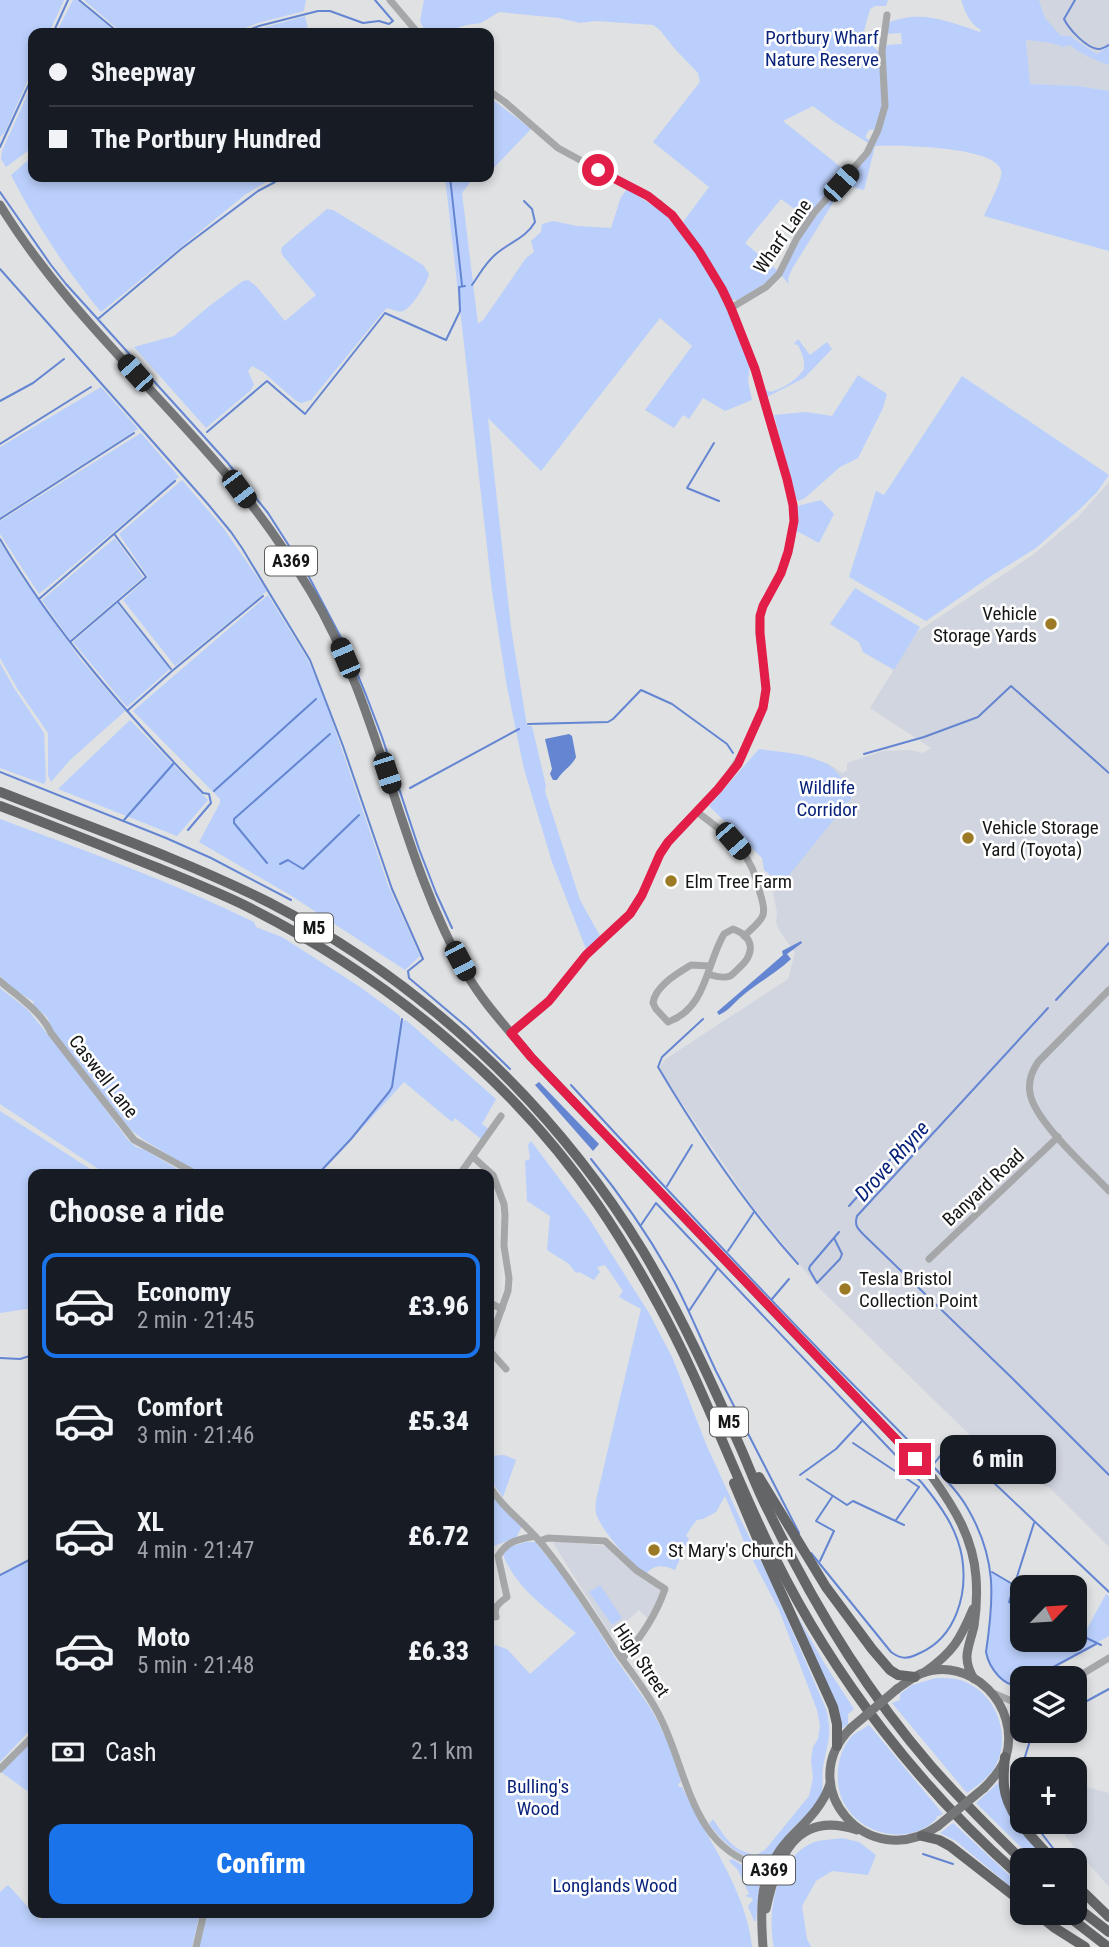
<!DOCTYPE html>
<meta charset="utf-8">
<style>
body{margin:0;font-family:"Roboto Condensed",sans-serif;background:#20242c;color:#f1f3f6;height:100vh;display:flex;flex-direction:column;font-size:26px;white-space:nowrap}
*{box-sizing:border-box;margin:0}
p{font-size:23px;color:#9ea1a6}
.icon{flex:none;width:38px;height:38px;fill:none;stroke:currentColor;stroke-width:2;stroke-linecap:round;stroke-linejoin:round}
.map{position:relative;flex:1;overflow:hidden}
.drawer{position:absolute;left:28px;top:1169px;width:466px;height:749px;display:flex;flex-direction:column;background:#171b24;border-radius:14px;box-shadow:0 4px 10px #0003}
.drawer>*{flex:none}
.top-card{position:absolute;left:28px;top:28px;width:466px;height:154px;border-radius:14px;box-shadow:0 4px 10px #0003;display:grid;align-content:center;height:154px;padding:0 21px;background:#171b24}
.needle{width:46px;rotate:65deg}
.buttons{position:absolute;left:1010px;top:1575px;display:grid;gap:14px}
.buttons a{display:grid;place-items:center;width:77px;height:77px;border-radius:14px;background:#171b24;box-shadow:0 4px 10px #0003;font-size:35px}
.end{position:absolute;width:32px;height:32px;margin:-16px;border:9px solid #e11d48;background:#fff;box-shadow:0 0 0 4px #fff}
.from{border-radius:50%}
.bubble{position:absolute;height:49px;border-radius:14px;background:#171b24;box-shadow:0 4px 10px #0003;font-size:23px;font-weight:800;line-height:49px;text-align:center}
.car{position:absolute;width:21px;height:42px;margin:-21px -10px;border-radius:9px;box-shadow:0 0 5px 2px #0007;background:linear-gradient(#222 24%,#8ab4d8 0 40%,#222 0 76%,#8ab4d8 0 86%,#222 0)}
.top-card b{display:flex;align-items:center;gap:24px;height:66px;font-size:26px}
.top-card b+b{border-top:2px solid #363941}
.top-card i{width:18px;height:18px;background:#f1f3f6}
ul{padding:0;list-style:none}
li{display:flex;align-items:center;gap:21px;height:105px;margin:0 14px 10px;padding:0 7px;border:4px solid transparent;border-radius:14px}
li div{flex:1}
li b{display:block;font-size:26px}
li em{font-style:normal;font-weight:800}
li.active{border-color:#1a73e8}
li>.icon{width:63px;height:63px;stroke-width:1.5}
h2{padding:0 21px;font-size:32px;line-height:84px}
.pay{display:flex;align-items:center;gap:18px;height:77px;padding:0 21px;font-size:26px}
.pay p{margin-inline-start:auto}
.primary-button{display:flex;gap:14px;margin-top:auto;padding:14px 21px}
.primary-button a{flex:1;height:80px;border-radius:14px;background:#1a73e8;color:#fff;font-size:28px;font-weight:800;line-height:80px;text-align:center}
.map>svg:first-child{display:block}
</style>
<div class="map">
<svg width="1109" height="1947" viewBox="0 0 1109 1947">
<rect width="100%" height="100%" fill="#dfe1e3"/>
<g fill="#d1d5df">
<path d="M1039 0H1109V46L1097 54 1074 38 1061 37 1045 18Z"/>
<path d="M1026 40 1051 43 1064 47 1070 45 1087 57 1097 59 1109 65V91L1079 86 1029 84Z"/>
<path d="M1109 482V1547L1049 1487 1012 1476 821 1290 753 1207 658 1068 667 1058 788 979 795 953 779 930 776 922 777 912 766 862 827 763 843 773 847 770V763L883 751 911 750 923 753 931 748 870 708 917 632 1034 554 1078 517Z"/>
<path d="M558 1541 606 1546 635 1572 661 1591 656 1604 647 1618 639 1610 611 1635 553 1543Z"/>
<path d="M1075 1784 1109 1793V1887L1074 1847 1055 1822H1074Z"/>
</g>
<g fill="#bacffb">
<path d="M0 0H64L49 33H33V68L5 132 0 137Z"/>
<path d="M73 0H77L117 33H56Z"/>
<path d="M84 0H306L304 11 258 23 233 33H122Z"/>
<path d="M424 0H888L886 6H875L870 9 864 31 872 45 879 52 882 109 876 129 869 130 865 137 871 142 870 144 836 123 813 106 783 121 847 172 808 219 781 199 745 243 778 271 767 282 738 300H732L683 222 709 187 653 142 700 82 698 73 674 48 660 30 653 25 596 21 580 23 559 18 499 12 481 23 466 25 457 28V33H426L420 21Z"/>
<path d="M961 0H1039L1045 18 1061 36H1070L1097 54 1109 46V65C1095 60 1082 55 1070 45L1064 47 1051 43 1026 40 1030 84 1079 86 1109 91V251L984 216C988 206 1004 178 1001 170 994 146 897 145 875 146L864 190 844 185 792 269 788 279 789 284 781 275 807 227 864 160 887 108 884 51 887 45 902 44 901 33 887 34 888 23C922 9 948 22 980 32L981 30C970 24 965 12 961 0Z"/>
<path d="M305 16 309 33H245Z"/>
<path d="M33 82V147L6 167 1 159 2 151Z"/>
<path d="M488 96 531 129 488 174Z"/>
<path d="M33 156V177H275L246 194 101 312C66 270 36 224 11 175Z"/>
<path d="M445 177H474L462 193 478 324 484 319 526 258 534 252 531 241 541 232 542 224 553 221 577 226 611 228 621 197 627 189 663 212 678 228 701 262 727 306 750 363 748 381 752 400 725 411 703 398 689 419 683 415 674 428 645 410 692 346 660 318 541 471 488 418 511 628 527 726H532L546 786 545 791 580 900 600 936 586 949 552 862 524 769 507 687 492 591Z"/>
<path d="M327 209 333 210 423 265 429 274C427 283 412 308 403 311 398 313 392 309 387 308L383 312 311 400 301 403 295 400 263 372 252 366 248 371 254 385 250 391 206 428 134 347 174 336 208 307 243 281 248 280 256 286 285 321 316 295 283 256 281 251 282 247Z"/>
<path d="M798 339 810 355 827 342 832 349 804 378 767 397 765 389 770 392C783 389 797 380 804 369 805 360 802 353 798 345L794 344Z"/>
<path d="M858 375 887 394 883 408 858 458 840 467 805 498 799 501 796 499 774 415 806 412 832 416Z"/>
<path d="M962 376 1109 475 1097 492 1081 508 1036 548 991 576 926 621 849 577 876 491 884 495Z"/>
<path d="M101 387 138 429 0 517V447Z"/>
<path d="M141 433 179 477 39 594 0 534V521Z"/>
<path d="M182 480 224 529 267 591 175 666 123 600 148 577 119 534Z"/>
<path d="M821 500 834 514 819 543 795 530 797 506Z"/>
<path d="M115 538 143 577 70 640 42 600Z"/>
<path d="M0 542 21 576 81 660 125 711 70 760 51 782 48 775V733L17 688 0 658Z"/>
<path d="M855 588 920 627 894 670 863 652 859 642 830 624Z"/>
<path d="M268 595 308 660 324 697 388 885 420 956 405 970 290 895 199 842 220 803V799L133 711Z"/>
<path d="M117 603 170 669 127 707 73 642Z"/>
<path d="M0 663 14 688 44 733 46 780 44 784 0 768Z"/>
<path d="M130 720 208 800 177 836 58 789Z"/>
<path d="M759 749C780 752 805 753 825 763 837 768 847 786 852 797L782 884 764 870 762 858 709 806Z"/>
<path d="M0 819C86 851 172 882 254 922L256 927 282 937 360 987 400 1016V1021L406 1020 496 1099 482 1124 489 1129 481 1139 455 1118 452 1122 404 1082 320 1174H200L144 1140 131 1130 54 1034 47 1017 33 1005 34 1002 12 988 0 976Z"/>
<path d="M0 988 27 1009 75 1068 128 1140 136 1147 145 1150 186 1174H106L0 1104Z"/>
<path d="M0 1111 98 1174H33V1308L0 1313Z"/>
<path d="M531 1141 588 1217 649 1313 673 1359 706 1444 737 1512 773 1586 826 1709C833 1736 827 1742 823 1768 821 1779 825 1789 819 1800 812 1812 799 1821 789 1832 780 1842 773 1858 760 1863 736 1853 725 1845 709 1824L713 1819C726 1838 732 1851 756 1855L765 1850 809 1796 813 1778 811 1760 813 1747 818 1739 820 1726 817 1710 779 1610 748 1551 725 1496 716 1512 703 1519 697 1520 692 1526 686 1536 689 1538 675 1570C664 1565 654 1564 646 1574 632 1565 600 1529 596 1513 595 1507 596 1501 597 1496L641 1309 619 1297 623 1291 605 1265 597 1267 600 1272 594 1280 579 1272 576 1273 569 1264 547 1250 550 1216 527 1201 525 1161 530 1159 528 1145Z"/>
<path d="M504 1455 516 1460 503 1497 488 1477V1456Z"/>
<path d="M488 1488 522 1526 516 1538 488 1548Z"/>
<path d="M526 1542H535L558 1570 583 1607 618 1662 649 1706 657 1720 670 1747 681 1782 678 1784 679 1787H682C706 1838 746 1889 752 1947H199L207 1913H488V1637L495 1645 507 1649 530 1674 576 1633C547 1608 518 1591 503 1555L506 1548Z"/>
<path d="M33 1558V1727L0 1762V1575Z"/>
<path d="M991 1572 1014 1585 1009 1601 1022 1608V1640H1074L1075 1632 1083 1636 1106 1594 1109 1596V1636L1033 1678H1022V1684C1007 1689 989 1670 987 1656 985 1647 989 1637 990 1628 992 1609 992 1591 991 1572Z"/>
<path d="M600 1585 622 1618 612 1625 589 1592Z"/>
<path d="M790 1603 826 1666 854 1709 848 1714V1724L840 1730Z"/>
<path d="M936 1678C946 1678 955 1678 963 1681 997 1694 1012 1736 995 1767 988 1778 977 1786 967 1793L892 1703 900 1700V1694L912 1685Z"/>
<path d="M869 1725 943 1814 936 1817 937 1818C913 1845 866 1837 847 1808 833 1788 835 1756 851 1737 856 1732 863 1729 869 1725Z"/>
<path d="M33 1739V1795L1 1772Z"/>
<path d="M999 1782 1047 1860H1035L1028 1854 976 1803Z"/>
<path d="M953 1823 1022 1887V1896L956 1841 940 1833Z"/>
<path d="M842 1838 859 1842 876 1855 868 1875 832 1871 816 1881 802 1906 807 1939 811 1947H774C767 1913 775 1861 810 1844 818 1839 832 1840 842 1838Z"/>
<path d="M732 1859 754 1872 760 1879 756 1921H754L748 1906 753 1900 752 1898 745 1896 749 1894 738 1870 729 1861Z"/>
<path d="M8 1885 40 1920 48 1913H200L192 1947H0V1892Z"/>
</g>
<g fill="#6485d1">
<path d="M569 734 572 736 576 757C572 766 562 771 557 780H553L550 774 552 769 545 739Z"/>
<path d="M801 941 802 943 787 954 791 959C775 974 757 983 741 997 733 1004 728 1011 719 1015L717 1012 783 955 782 951Z"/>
<path d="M539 1082 599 1144 593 1151 535 1085Z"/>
</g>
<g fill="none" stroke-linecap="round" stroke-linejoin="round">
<g stroke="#6485d1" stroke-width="2">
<path d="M79 0 119 33"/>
<path d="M1075 0 1064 19C1069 29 1086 48 1098 49 1102 49 1105 47 1109 45"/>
<path d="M53 33 68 0"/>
<path d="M241 33 259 26 318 11H330L363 23 379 21 389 24 393 21 375 0"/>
<path d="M0 147 33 75"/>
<path d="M450 177 462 285"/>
<path d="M0 192 51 265 66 284 227 462 268 513 309 577 347 649 366 695 382 737 419 849 436 893 452 928"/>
<path d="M0 269 207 503 231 532 242 548 310 660 343 746 392 889 423 959 408 971 409 978 468 1028 510 1069"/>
<path d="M472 285C479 275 486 262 496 254 510 242 526 238 535 222L532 209 524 201"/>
<path d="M98 319 181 249 258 191 275 182 278 177"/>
<path d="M0 401 33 383 64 359"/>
<path d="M207 432 267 381 305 414 385 313 446 340 460 311 459 287 465 286"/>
<path d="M714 443 687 488 719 501"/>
<path d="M0 444 91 387"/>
<path d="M0 519 134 433"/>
<path d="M0 539C55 633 128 715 203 793L209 794 211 803 188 830"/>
<path d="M39 599 175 481"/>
<path d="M118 602 171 669"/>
<path d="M70 642 146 577 115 535"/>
<path d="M127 711 172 671 263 596"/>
<path d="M528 724 608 722 613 719 641 690 672 704 727 744 733 753"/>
<path d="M864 754 924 737 978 717 1011 686 1109 773"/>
<path d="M0 772 166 838 211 858 291 900"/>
<path d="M410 788 519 729"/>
<path d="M214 791 316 699"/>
<path d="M124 820 174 763"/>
<path d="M267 863 234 823V819L330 734"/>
<path d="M280 864 288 860 303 869 359 815"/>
<path d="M1056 1000 1109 943"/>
<path d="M1048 1008 857 1216C854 1226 858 1229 865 1236L1012 1378 1109 1475"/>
<path d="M703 1019 662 1057 658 1067C699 1136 744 1204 798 1264"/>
<path d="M571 1085C655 1177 741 1269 828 1359 861 1393 895 1426 928 1461 942 1476 958 1491 968 1509 997 1559 994 1598 986 1652 989 1668 1005 1690 1022 1684"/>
<path d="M591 1159C623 1198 651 1239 675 1283 690 1312 702 1342 716 1371 744 1425 771 1479 799 1533"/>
<path d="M318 1174 351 1139 389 1092 392 1087 402 1019"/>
<path d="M667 1186 692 1145"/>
<path d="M849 1206 912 1135"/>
<path d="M641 1225 656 1203 922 1483C940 1505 957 1528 962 1557 968 1594 956 1637 920 1653 908 1659 902 1660 891 1652L811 1553"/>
<path d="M834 1238 842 1254 840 1259 817 1283 809 1269 810 1266 839 1232"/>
<path d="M728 1251 754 1212"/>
<path d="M772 1299 789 1279"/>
<path d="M689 1311 717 1269"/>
<path d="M0 1358 20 1359 33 1355"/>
<path d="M853 1443 919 1487"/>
<path d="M933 1465 951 1442 1109 1592"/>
<path d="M800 1475 836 1449 862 1421"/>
<path d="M807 1479 847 1505 853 1501 904 1525"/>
<path d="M896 1520 919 1487"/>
<path d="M820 1561 834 1531 816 1521 832 1497"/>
<path d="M992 1572 1014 1585"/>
<path d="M0 1575 33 1558"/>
<path d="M1022 1608 1009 1602 1034 1523"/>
<path d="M1074 1632 1101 1645"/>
<path d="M1033 1678 1096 1644"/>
<path d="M1074 1708 1109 1689"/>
<path d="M1022 1798C1017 1773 1026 1755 1033 1731"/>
<path d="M1033 1822 1062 1860"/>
<path d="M923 1854 953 1864"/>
</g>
<g stroke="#a6a7a8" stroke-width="7">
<path d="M390 0 418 33"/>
<path d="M488 90 505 102 558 148 659 203C679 221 693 242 707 265 741 322 758 378 776 442 783 466 794 493 794 519 793 537 788 559 780 575 773 591 760 605 759 623 757 653 773 682 762 712 750 741 737 766 717 790 702 808 681 824 667 844 651 865 647 893 630 914 618 929 601 939 587 953 575 966 566 982 555 995 543 1010 526 1021 511 1033"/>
<path d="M731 308 766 287 779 274 797 238 814 213 867 153 878 130 885 106 882 51 887 15"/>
<path d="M697 812C730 837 751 850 760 893 762 899 765 908 763 915 760 923 750 930 744 936"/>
<path d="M708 974C714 976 723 979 730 976 732 975 738 969 739 968 755 954 755 937 733 929L724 934C706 964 707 1008 668 1022L656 1009 653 1003C655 986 678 973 691 965L710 966"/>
<path d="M0 981C18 997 41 1011 51 1033L134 1140 196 1174"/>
<path d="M1109 990 1038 1062C1032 1071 1028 1082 1030 1093 1034 1121 1089 1169 1109 1191"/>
<path d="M473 1157 493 1175 504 1204 505 1215 504 1246 509 1278 508 1291 488 1347"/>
<path d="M460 1174 501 1116"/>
<path d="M929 1259 1058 1137"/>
<path d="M488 1302 502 1309"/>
<path d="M488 1349 506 1369"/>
<path d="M488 1484C502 1508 524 1522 541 1543 569 1577 593 1615 617 1652 632 1674 650 1695 661 1719 688 1773 691 1847 760 1866L773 1860"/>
<path d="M539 1541 548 1538 605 1541 636 1570 665 1589C656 1615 640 1639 622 1659"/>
<path d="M496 1617C493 1607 499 1603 507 1597L498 1556C508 1540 518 1540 535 1536"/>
<path d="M1074 1679 1109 1658"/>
<path d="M993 1693 1014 1702 1022 1701"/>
<path d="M1009 1735 1013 1725 1022 1714"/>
<path d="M0 1769 33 1736"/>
<path d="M196 1947 204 1913"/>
</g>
<g stroke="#757678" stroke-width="9">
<path d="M0 205C65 311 160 393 238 488 265 520 289 556 311 592 382 711 398 853 466 973 484 1004 509 1030 531 1057L933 1478C955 1509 973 1538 976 1577 977 1591 976 1613 974 1626 969 1648 961 1657 974 1679"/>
<path d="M925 1672C953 1652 960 1640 973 1609"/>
<path d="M897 1689C904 1684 912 1678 920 1674 971 1654 1021 1706 1006 1757 1002 1769 993 1779 984 1788"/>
<path d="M851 1728C792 1786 868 1875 938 1826"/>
<path d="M766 1909C777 1859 795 1809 857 1830"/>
<path d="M763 1947C760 1906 759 1872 788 1840 805 1822 822 1808 830 1784"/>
</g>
<g stroke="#646567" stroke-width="10">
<path d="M0 792C89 827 185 860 270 903 423 982 554 1105 643 1251 681 1315 712 1383 742 1451 751 1472 759 1494 770 1514 813 1604 866 1691 931 1766 960 1799 991 1830 1022 1860"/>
<path d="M0 806C53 826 105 847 158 868 189 881 220 893 250 908 385 976 513 1080 598 1205 620 1237 640 1271 658 1304 703 1385 733 1474 774 1556 834 1678 920 1789 1022 1878"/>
<path d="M759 1477 826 1587 872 1649 890 1670 898 1675 915 1677"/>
<path d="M734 1483 765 1557 833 1707 837 1724V1746"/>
<path d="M1005 1757C1004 1767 1003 1776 1004 1786 1007 1815 1034 1839 1053 1860"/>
<path d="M922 1836 939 1840 950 1846 1022 1902"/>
<path d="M1074 1883 1109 1917"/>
<path d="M1074 1905 1109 1932"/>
<path d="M1036 1913 1055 1928 1085 1947"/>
<path d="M1064 1913 1108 1947"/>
</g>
<g stroke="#757678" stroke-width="9">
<path d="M851 1728 897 1689"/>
<path d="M938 1826 984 1788"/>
</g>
</g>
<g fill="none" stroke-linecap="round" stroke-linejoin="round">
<path stroke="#e11d48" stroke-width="9" d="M598 170 648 196 672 215 699 251 722 289 731 308 755 369 787 479 793 505 794 521 788 552 781 573 763 606 760 616V633L766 689 763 708 738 764 718 789 668 842 660 854 642 895 630 914 586 955 549 1001 511 1033 531 1057 915 1459"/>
</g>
<g fill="#9c7924" stroke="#fff" stroke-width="2.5">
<circle cx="1051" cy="624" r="7"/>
<circle cx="968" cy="838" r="7"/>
<circle cx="671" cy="881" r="7"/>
<circle cx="845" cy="1289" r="7"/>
<circle cx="654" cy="1550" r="7"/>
</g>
<g text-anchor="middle" stroke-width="5" stroke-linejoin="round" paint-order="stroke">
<g fill="#fff" stroke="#5b5c5c" stroke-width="2">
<rect x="265" y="546.5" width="52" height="29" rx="5"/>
<rect x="295" y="913.5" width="38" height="29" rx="5"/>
<rect x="710" y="1407.5" width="38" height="29" rx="5"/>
<rect x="743" y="1855.5" width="52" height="29" rx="5"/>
</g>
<g font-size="18" font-weight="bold" fill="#151616">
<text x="291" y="567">A369</text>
<text x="314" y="934">M5</text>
<text x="729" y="1428">M5</text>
<text x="769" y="1876">A369</text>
</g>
<g font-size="19" fill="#09237b" stroke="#fff">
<text x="822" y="44">Portbury Wharf<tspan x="822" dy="22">Nature Reserve</tspan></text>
<text x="827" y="794">Wildlife<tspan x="827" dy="22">Corridor</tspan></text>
<text x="538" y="1793">Bulling's<tspan x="538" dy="22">Wood</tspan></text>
<text x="615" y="1892">Longlands Wood</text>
</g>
<g font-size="19" fill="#151616" stroke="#fff">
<text transform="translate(782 236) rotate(-55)" y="7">Wharf Lane</text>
<text transform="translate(104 1076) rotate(52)" y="7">Caswell Lane</text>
<text transform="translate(983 1187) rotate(-43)" y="7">Banyard Road</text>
<text transform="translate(642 1660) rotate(56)" y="7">High Street</text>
</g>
<g font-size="19" fill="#151616" stroke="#fff" text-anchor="start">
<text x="1037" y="620" text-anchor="end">Vehicle<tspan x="1037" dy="22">Storage Yards</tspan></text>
<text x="982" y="834">Vehicle Storage<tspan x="982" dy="22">Yard (Toyota)</tspan></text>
<text x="685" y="888">Elm Tree Farm</text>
<text x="859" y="1285">Tesla Bristol<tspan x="859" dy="22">Collection Point</tspan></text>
<text x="668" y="1557">St Mary's Church</text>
</g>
<g font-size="21" font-style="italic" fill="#08227a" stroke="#fff">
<text transform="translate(892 1161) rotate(-48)" y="7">Drove Rhyne</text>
</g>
</g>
</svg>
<div class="buttons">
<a><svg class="needle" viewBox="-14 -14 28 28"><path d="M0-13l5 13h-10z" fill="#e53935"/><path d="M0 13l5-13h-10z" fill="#9ea1a6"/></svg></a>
<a><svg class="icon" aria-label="layers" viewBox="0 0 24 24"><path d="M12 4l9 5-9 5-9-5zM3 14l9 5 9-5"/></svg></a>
<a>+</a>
<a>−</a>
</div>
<i class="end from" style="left:598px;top:170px"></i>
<i class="end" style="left:915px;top:1459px"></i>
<div class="bubble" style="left:940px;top:1435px;width:116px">6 min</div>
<i class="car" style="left:841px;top:183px;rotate:42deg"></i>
<i class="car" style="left:135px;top:373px;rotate:318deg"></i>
<i class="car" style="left:239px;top:489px;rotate:143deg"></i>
<i class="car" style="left:345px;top:658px;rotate:337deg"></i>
<i class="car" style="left:387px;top:773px;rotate:162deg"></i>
<i class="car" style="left:733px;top:841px;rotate:139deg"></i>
<i class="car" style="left:460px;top:961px;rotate:152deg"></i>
<div class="top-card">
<b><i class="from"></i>Sheepway</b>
<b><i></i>The Portbury Hundred</b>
</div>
<section class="drawer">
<h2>Choose a ride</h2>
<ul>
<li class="active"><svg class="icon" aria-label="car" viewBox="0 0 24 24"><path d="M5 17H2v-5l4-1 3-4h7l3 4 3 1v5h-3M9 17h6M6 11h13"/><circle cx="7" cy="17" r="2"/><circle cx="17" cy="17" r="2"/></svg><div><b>Economy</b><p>2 min · 21:45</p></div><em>£3.96</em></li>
<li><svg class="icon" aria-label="car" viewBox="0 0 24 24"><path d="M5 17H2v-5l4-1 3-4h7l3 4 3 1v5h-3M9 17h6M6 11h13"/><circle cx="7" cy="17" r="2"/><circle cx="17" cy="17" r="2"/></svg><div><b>Comfort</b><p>3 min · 21:46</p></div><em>£5.34</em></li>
<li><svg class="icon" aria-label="car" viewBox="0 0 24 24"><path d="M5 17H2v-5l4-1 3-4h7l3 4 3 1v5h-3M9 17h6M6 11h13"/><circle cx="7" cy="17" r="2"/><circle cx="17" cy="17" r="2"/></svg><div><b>XL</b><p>4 min · 21:47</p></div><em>£6.72</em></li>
<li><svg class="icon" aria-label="car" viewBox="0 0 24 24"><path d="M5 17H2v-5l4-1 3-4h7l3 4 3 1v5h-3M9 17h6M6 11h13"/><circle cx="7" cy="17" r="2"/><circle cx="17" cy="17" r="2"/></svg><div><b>Moto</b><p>5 min · 21:48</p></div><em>£6.33</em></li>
</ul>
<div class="pay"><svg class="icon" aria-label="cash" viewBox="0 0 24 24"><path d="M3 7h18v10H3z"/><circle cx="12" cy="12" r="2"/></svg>Cash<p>2.1 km</p></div>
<div class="primary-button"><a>Confirm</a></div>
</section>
</div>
